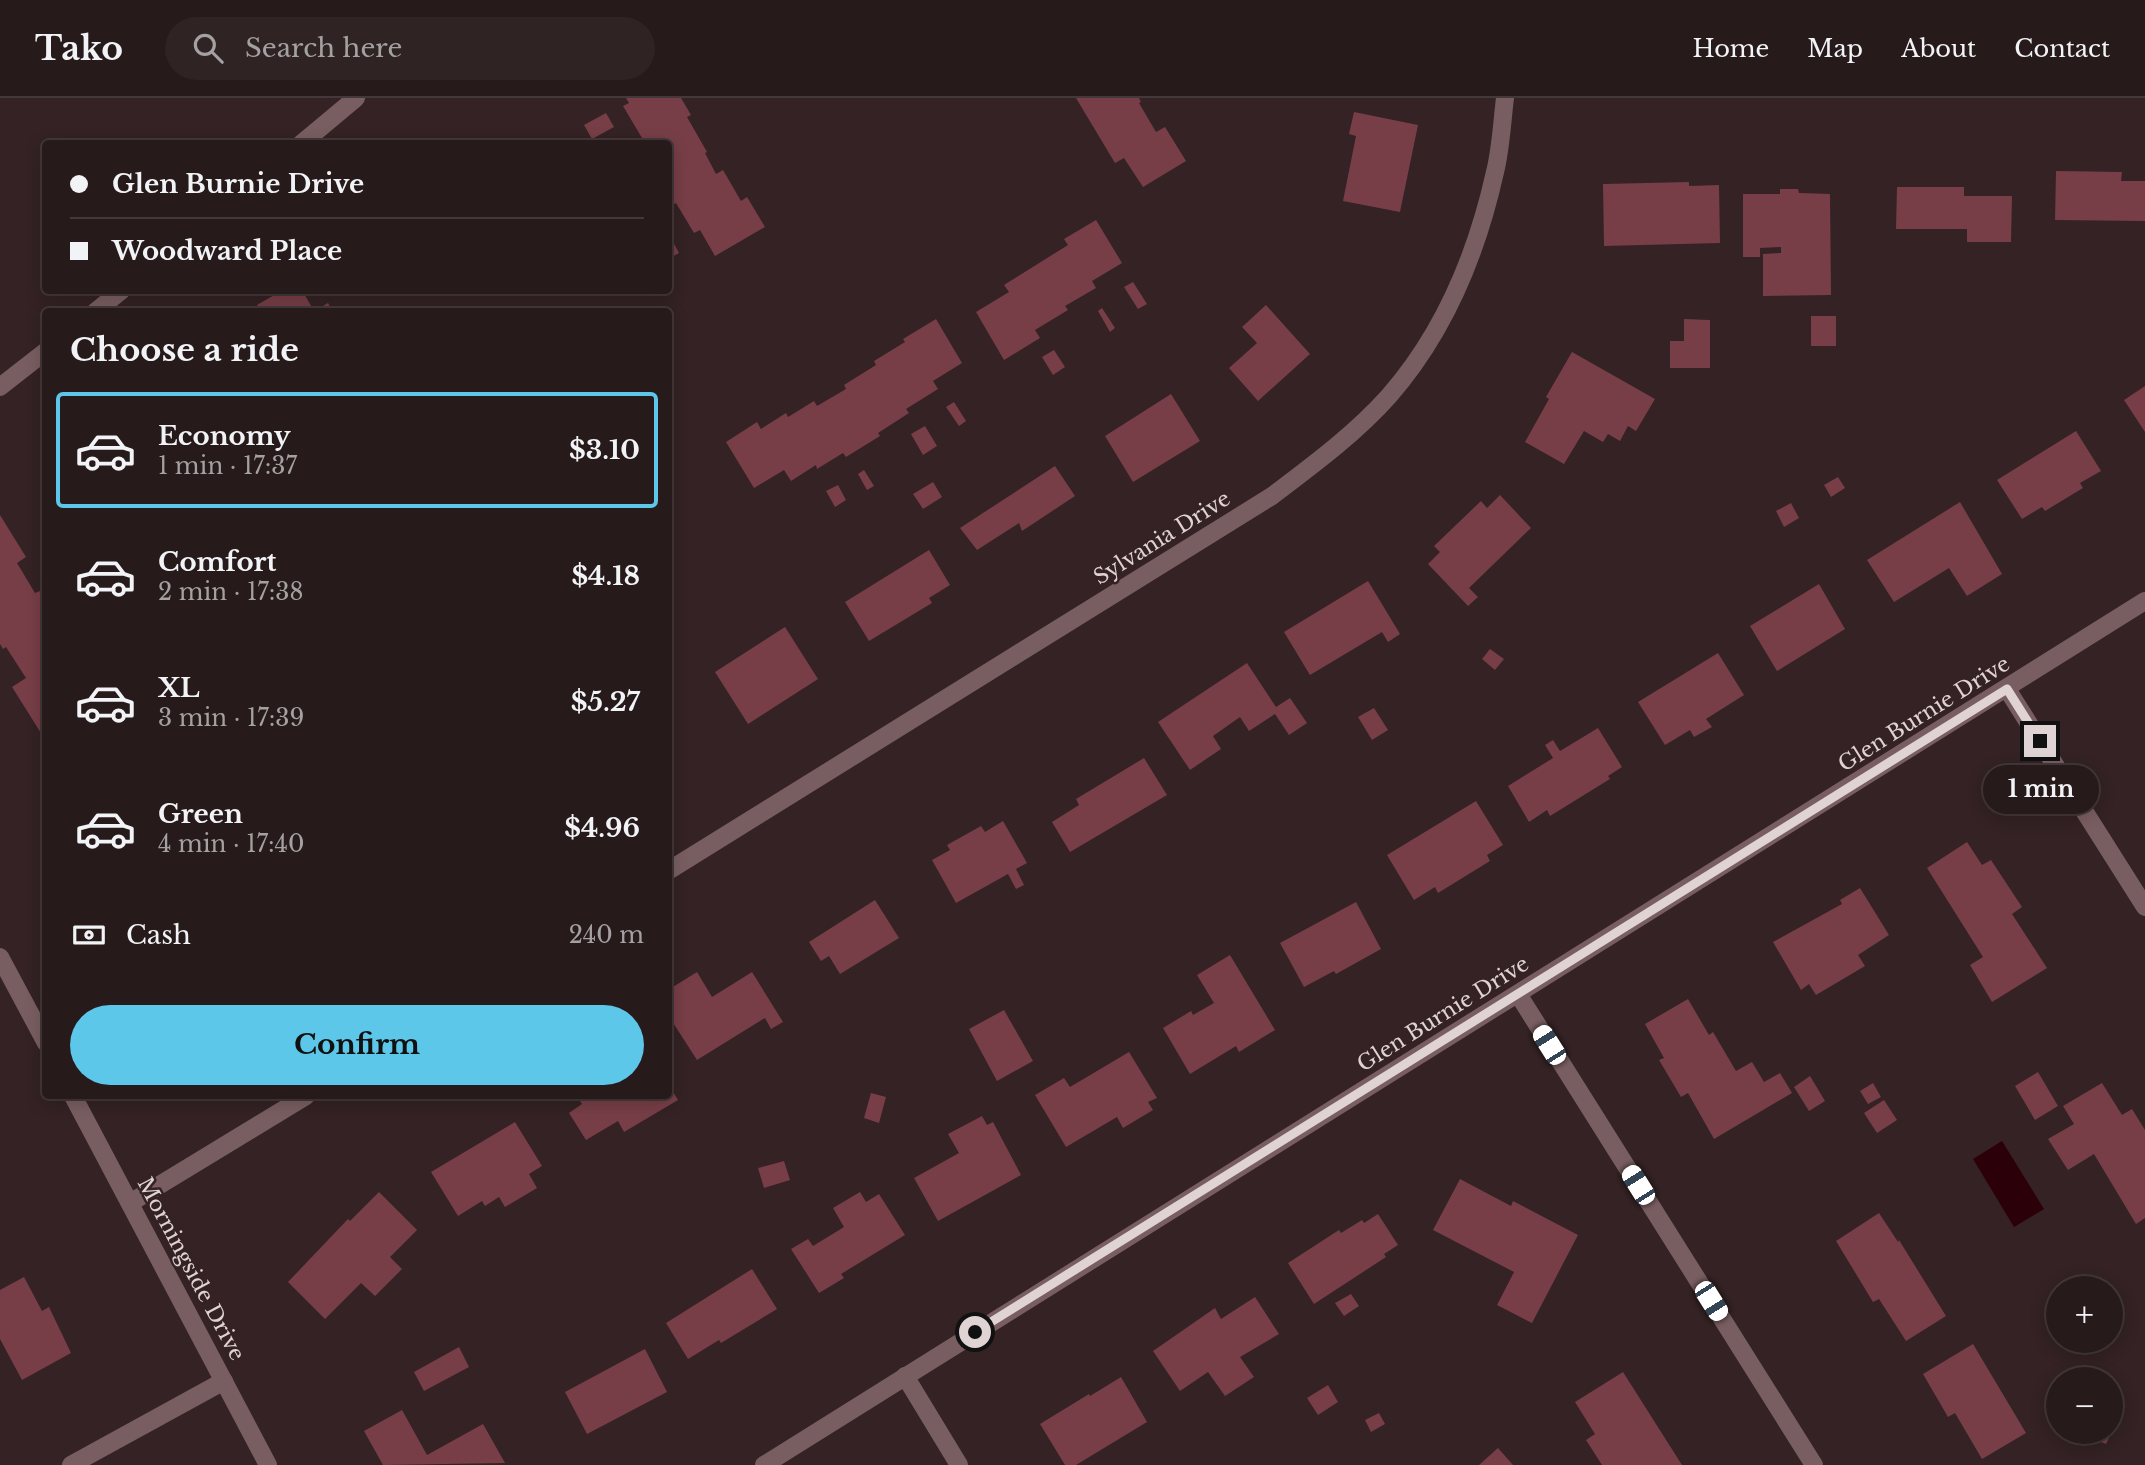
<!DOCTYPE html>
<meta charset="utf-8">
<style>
body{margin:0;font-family:"Libre Baskerville",serif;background:#2f2324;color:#f1f3f6;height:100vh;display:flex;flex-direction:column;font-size:26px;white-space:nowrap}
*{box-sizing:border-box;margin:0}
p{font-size:23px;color:#a4a1a3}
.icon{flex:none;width:38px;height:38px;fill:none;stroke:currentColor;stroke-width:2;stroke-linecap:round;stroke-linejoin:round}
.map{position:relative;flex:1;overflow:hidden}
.drawer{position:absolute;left:42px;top:210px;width:630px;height:791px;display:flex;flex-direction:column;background:#271a1b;border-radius:7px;box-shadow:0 4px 18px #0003,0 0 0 2px #43383a}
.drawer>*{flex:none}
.hud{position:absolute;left:42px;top:42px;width:630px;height:154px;border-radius:7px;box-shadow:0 4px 18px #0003,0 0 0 2px #43383a;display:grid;align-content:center;height:154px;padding:0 28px;background:#271a1b}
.tools{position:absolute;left:2046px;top:1178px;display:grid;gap:14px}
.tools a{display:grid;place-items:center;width:77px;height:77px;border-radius:50%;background:#271a1b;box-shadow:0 4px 18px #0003,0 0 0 2px #43383a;font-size:35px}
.end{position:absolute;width:32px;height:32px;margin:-16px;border:9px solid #e0d3d4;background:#111;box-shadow:0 0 0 4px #111}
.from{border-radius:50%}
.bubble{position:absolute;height:49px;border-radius:24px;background:#271a1b;box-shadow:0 4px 18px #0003,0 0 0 2px #43383a;font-size:23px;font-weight:800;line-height:49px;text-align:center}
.car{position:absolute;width:21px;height:42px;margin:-21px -10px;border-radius:9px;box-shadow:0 0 5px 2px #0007;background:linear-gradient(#fff 24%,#345 0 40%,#fff 0 76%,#345 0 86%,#fff 0)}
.hud b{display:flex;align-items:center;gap:24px;height:66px;font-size:26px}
.hud b+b{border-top:2px solid #43383a}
.hud i{width:18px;height:18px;background:#f1f3f6}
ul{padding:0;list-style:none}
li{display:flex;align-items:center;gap:21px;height:116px;margin:0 14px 10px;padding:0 14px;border:4px solid transparent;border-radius:7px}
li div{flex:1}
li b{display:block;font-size:26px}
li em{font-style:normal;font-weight:800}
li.selected{border-color:#5cc7e8}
li>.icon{width:63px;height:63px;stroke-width:1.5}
h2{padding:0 28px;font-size:32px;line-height:84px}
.pay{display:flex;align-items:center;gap:18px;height:77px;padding:0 28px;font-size:26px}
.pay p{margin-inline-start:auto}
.primary-button{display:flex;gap:14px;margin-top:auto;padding:14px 28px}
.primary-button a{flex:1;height:80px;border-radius:42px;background:#5cc7e8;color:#111;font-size:28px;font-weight:800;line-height:80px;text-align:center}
header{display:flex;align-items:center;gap:42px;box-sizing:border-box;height:98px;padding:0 35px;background:#271a1b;border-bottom:2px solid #43383a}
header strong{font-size:33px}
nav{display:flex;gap:38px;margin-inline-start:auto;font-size:24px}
.search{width:490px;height:63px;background:#2f2324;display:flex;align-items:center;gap:18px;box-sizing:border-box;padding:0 24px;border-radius:38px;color:#a4a1a3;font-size:26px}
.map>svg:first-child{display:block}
</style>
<header>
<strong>Tako</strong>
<div class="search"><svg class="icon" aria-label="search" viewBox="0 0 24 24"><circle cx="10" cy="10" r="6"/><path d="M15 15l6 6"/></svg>Search here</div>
<nav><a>Home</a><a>Map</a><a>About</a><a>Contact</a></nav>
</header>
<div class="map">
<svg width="2145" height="1367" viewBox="0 0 2145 1367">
<rect width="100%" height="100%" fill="#342224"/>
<path fill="#2b0009" d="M2002 1043 2044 1111 2014 1129 1973 1061Z"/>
<g fill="#773e47">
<path d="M626 0H681L691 17 687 19 707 54 705 55 716 76 723 72 741 103 747 99 765 129 715 158 700 132 694 135 676 105 668 109V46H633L642 40 623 8 629 5Z"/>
<path d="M1076 0H1139L1141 4 1139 5 1156 34 1165 29 1186 63 1143 89 1124 60 1115 65Z"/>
<path d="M1354 14 1418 27 1400 114 1343 103 1356 38 1349 36Z"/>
<path d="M606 15 614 29 592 41 584 27Z"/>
<path d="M2056 73 2122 74 2121 83H2145V123L2055 122Z"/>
<path d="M1689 84V88L1719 87 1720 145 1604 148 1603 86Z"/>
<path d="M1897 89H1964V98H2012L2011 144H1967V131H1896Z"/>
<path d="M1780 91H1798L1799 95 1830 96 1831 197 1763 198V156L1781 155V149L1760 150V159H1743V96H1780Z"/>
<path d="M1096 122 1122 165 1092 183 1096 190 1065 208 1068 212 1035 232 1040 240 1004 262 976 214 1009 194 1004 187 1068 147 1064 141Z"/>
<path d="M673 144 679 155 668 161V146Z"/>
<path d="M1133 184 1147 206 1138 211 1124 189Z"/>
<path d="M283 192H302L314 213 328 205 333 214H261L257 207Z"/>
<path d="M1266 207 1310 256 1258 303 1229 270 1257 245 1242 229Z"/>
<path d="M1102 210 1115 230 1110 234 1098 213Z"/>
<rect x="1811" y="218" width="25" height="30"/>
<path d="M936 221 962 265 933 283 938 291 906 311 909 315 878 335 880 338 846 359 843 355 817 371 816 367 791 383 784 372 754 390 726 344 757 324 761 331 786 315 788 319 814 303 817 308 846 291 844 287 876 267 874 263 905 244 903 241Z"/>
<path d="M1684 221 1710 222V270H1670V243H1684Z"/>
<path d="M1054 252 1065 269 1053 277 1042 259Z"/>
<path d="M1572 254 1655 301 1636 333 1628 328 1620 343 1608 336 1603 344 1584 333 1564 366 1525 344 1549 301 1546 299Z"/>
<path d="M2145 288V334L2124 302Z"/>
<path d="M1171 296 1200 343 1133 384 1105 338Z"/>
<path d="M954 304 966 323 959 328 946 309Z"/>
<path d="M925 328 937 348 923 357 911 336Z"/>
<path d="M2076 333 2101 373 2080 385 2083 390 2045 413 2042 409 2022 421 1997 382Z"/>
<path d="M1055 368 1075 398 1022 433 1019 425 977 452 960 430Z"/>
<path d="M864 372 874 388 867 392 858 376Z"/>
<path d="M1838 379 1845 390 1831 399 1824 387Z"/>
<path d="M933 384 942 399 923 411 913 396Z"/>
<path d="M838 387 846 402 835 409 826 393Z"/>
<path d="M1500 397 1531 430 1469 490 1478 499 1468 508 1428 466 1440 454 1434 448 1481 403 1487 410Z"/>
<path d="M1960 404 2002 476 1967 498 1949 470 1894 504 1867 462Z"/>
<path d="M1791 405 1799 420 1784 429 1776 413Z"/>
<path d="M0 417 26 459 17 465 35 495 40 493 46 502V643L12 589 26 580 6 549 3 551 0 546Z"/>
<path d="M929 452 950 487 929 500 932 505 869 543 845 504Z"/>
<path d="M1368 483 1400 536 1388 544 1382 534 1310 577 1284 534Z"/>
<path d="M1819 486 1845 531 1777 573 1750 528Z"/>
<path d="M785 529 818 581 748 626 715 574Z"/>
<path d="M1490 551 1504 561 1495 572 1482 561Z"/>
<path d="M1718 555 1744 597 1706 621 1712 629 1694 639 1690 632 1665 647 1638 604Z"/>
<path d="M1247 565 1276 609 1290 600 1307 625 1289 637 1275 616 1249 633 1240 619 1213 638 1221 651 1190 672 1158 624Z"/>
<path d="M1374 610 1388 632 1372 642 1358 619Z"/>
<path d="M1598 630 1622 669 1608 678 1610 681 1550 718 1547 712 1529 724 1508 688 1553 660 1545 647 1553 642 1560 653Z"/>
<path d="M1144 660 1167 697 1070 754 1052 724 1079 707 1076 701Z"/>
<path d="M1476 703 1503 747 1487 757 1490 763 1438 795 1435 789 1414 802 1387 757Z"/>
<path d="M1003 723 1027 765 1016 771 1024 787 1016 791 1008 776 956 805 932 762 950 752 947 747 981 728 985 734Z"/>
<path d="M1967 744 1982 767 1991 762 2022 809 2012 816 2047 870 1992 904 1970 867 1983 859 1927 770Z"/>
<path d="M1860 790 1889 837 1858 857 1865 868 1816 897 1809 886 1801 892 1773 844 1842 806 1840 802Z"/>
<path d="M875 802 899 840 840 876 829 858 821 863 809 844Z"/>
<path d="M1356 804 1381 851 1336 876 1334 873 1304 889 1280 845Z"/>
<path d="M1230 857 1275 932 1239 954 1236 948 1190 976 1163 930 1191 913 1193 917 1214 905 1197 877Z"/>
<path d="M697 874 712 899 752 874 783 924 771 931 765 920 697 962 668 917V892Z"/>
<path d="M1688 901 1709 937 1713 934 1736 973 1752 964 1764 984 1780 975 1792 995 1714 1041 1688 995 1681 999 1659 962 1664 960 1645 926Z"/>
<path d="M1004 912 1033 963 997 983 969 931Z"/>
<path d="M1129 954 1157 1000 1148 1004 1153 1012 1123 1030 1117 1019 1066 1049 1035 997 1064 980 1070 989Z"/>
<path d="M2038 974 2058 1008 2035 1022 2015 988Z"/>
<path d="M1810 978 1825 1003 1809 1013 1794 989Z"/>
<path d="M1873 985 1881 999 1868 1006 1860 993Z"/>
<path d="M2102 985 2122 1017 2132 1011 2145 1032V1120L2136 1126 2094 1056 2068 1072 2048 1041 2074 1026 2063 1008Z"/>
<path d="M668 986 678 1002 624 1034 618 1023 586 1042 569 1015 582 1006 577 998H668Z"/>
<path d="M871 995 886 999 879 1025 864 1020Z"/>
<path d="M1884 1002 1897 1022 1877 1035 1864 1015Z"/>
<path d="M982 1018 987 1027 993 1024 1021 1077 938 1123 914 1080 959 1055 948 1036Z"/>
<path d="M515 1024 542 1068 529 1076 537 1090 505 1109 499 1099 485 1108 482 1103 458 1118 431 1074Z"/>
<path d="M784 1063 790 1082 764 1090 758 1070Z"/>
<path d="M1460 1081 1511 1108 1513 1103 1578 1137 1532 1225 1497 1207 1514 1174 1433 1132Z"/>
<path d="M379 1094 417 1132 390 1159 402 1171 375 1198 361 1185 325 1221 288 1184 348 1121 350 1123Z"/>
<path d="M860 1094 866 1104 879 1096 905 1137 841 1176 844 1180 819 1195 791 1151 808 1141 813 1148 844 1129 833 1110Z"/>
<path d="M1879 1115 1898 1144 1899 1142 1946 1218 1906 1243 1879 1201 1873 1204 1836 1143Z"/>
<path d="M1378 1116 1398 1147 1384 1156 1386 1159 1314 1206 1288 1165 1339 1132 1341 1135 1362 1122 1364 1125Z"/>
<path d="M752 1171 777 1211 721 1245 719 1242 688 1261 666 1225Z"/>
<path d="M24 1179 42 1213 49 1209 71 1255 22 1282 0 1241V1192Z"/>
<path d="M1351 1196 1359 1208 1344 1218 1335 1205Z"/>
<path d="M1255 1199 1279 1236 1240 1259 1254 1279 1225 1298 1208 1274 1180 1293 1153 1253 1215 1210 1221 1221Z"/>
<path d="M1973 1246 2026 1335 1982 1361 1955 1315 1948 1319 1923 1276Z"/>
<path d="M459 1249 469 1269 424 1293 414 1274Z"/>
<path d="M645 1251 667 1294 587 1336 565 1294Z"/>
<path d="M1623 1274 1682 1367H1602L1586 1342 1595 1336 1575 1304Z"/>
<path d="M1121 1279 1147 1324 1076 1367H1065L1040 1326 1089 1296 1090 1298Z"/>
<path d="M1328 1287 1338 1304 1318 1317 1307 1300Z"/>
<path d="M402 1312 427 1357 483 1326 505 1365 383 1367 364 1333Z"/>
<path d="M1379 1315 1385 1326 1371 1334 1365 1322Z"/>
<path d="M2110 1328 2114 1329 2106 1346 2090 1340 2093 1334H2110Z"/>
<path d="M1498 1350 1513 1367H1479Z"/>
</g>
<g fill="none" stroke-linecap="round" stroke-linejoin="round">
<g stroke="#795e61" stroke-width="18">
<path d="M301 46 356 0"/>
<path d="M95 214 122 192"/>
<path d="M0 289 46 253"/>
<path d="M2007 591 2145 809"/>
<path d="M668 773 1272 398C1313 367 1355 336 1389 298 1444 235 1477 155 1495 74 1501 50 1502 24 1505 0"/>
<path d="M0 859 46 945"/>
<path d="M1518 896 1814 1367"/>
<path d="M73 998 268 1367"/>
<path d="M130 1105 306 998"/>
<path d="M905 1278 959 1367"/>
<path d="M71 1367 224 1283"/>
<path d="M764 1367 2145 503"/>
</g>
</g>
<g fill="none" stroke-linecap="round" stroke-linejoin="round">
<path stroke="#e0d3d4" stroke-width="9" d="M975 1234 2007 591 2040 643"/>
</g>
<g text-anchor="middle" stroke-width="5" stroke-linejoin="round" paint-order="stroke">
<g font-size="21" fill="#e0d3d4" stroke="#342224">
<text transform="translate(1162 440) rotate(-32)" y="7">Sylvania Drive</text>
<text transform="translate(1924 616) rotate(-32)" y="7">Glen Burnie Drive</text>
<text transform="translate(1443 916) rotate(-32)" y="7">Glen Burnie Drive</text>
<text transform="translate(191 1171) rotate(62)" y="7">Morningside Drive</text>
</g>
</g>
</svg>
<div class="tools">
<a>+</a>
<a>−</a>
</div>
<i class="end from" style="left:975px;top:1234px"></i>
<i class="end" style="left:2040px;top:643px"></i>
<div class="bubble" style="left:1983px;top:667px;width:116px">1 min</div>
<i class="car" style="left:1549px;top:947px;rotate:328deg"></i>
<i class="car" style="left:1638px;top:1087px;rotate:328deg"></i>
<i class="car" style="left:1711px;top:1203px;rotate:148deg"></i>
<div class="hud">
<b><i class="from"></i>Glen Burnie Drive</b>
<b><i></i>Woodward Place</b>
</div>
<section class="drawer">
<h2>Choose a ride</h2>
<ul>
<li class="selected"><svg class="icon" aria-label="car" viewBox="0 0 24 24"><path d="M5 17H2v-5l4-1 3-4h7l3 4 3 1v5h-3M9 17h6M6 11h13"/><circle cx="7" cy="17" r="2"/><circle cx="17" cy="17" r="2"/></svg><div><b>Economy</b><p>1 min · 17:37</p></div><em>$3.10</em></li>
<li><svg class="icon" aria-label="car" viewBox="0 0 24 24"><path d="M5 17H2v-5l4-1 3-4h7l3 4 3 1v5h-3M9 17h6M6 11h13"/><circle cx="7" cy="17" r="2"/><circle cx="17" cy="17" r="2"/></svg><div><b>Comfort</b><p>2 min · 17:38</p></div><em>$4.18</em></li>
<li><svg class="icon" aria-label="car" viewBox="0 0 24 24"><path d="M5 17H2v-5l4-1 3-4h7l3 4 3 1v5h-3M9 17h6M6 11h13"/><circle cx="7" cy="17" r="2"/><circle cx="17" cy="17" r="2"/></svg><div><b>XL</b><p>3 min · 17:39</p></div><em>$5.27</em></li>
<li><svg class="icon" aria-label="car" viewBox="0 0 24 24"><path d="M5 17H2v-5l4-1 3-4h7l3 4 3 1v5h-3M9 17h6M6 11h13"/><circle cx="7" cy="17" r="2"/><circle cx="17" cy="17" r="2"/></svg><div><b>Green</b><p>4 min · 17:40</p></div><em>$4.96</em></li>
</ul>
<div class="pay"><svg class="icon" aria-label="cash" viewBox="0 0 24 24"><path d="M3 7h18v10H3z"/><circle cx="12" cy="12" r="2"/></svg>Cash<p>240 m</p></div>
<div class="primary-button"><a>Confirm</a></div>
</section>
</div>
